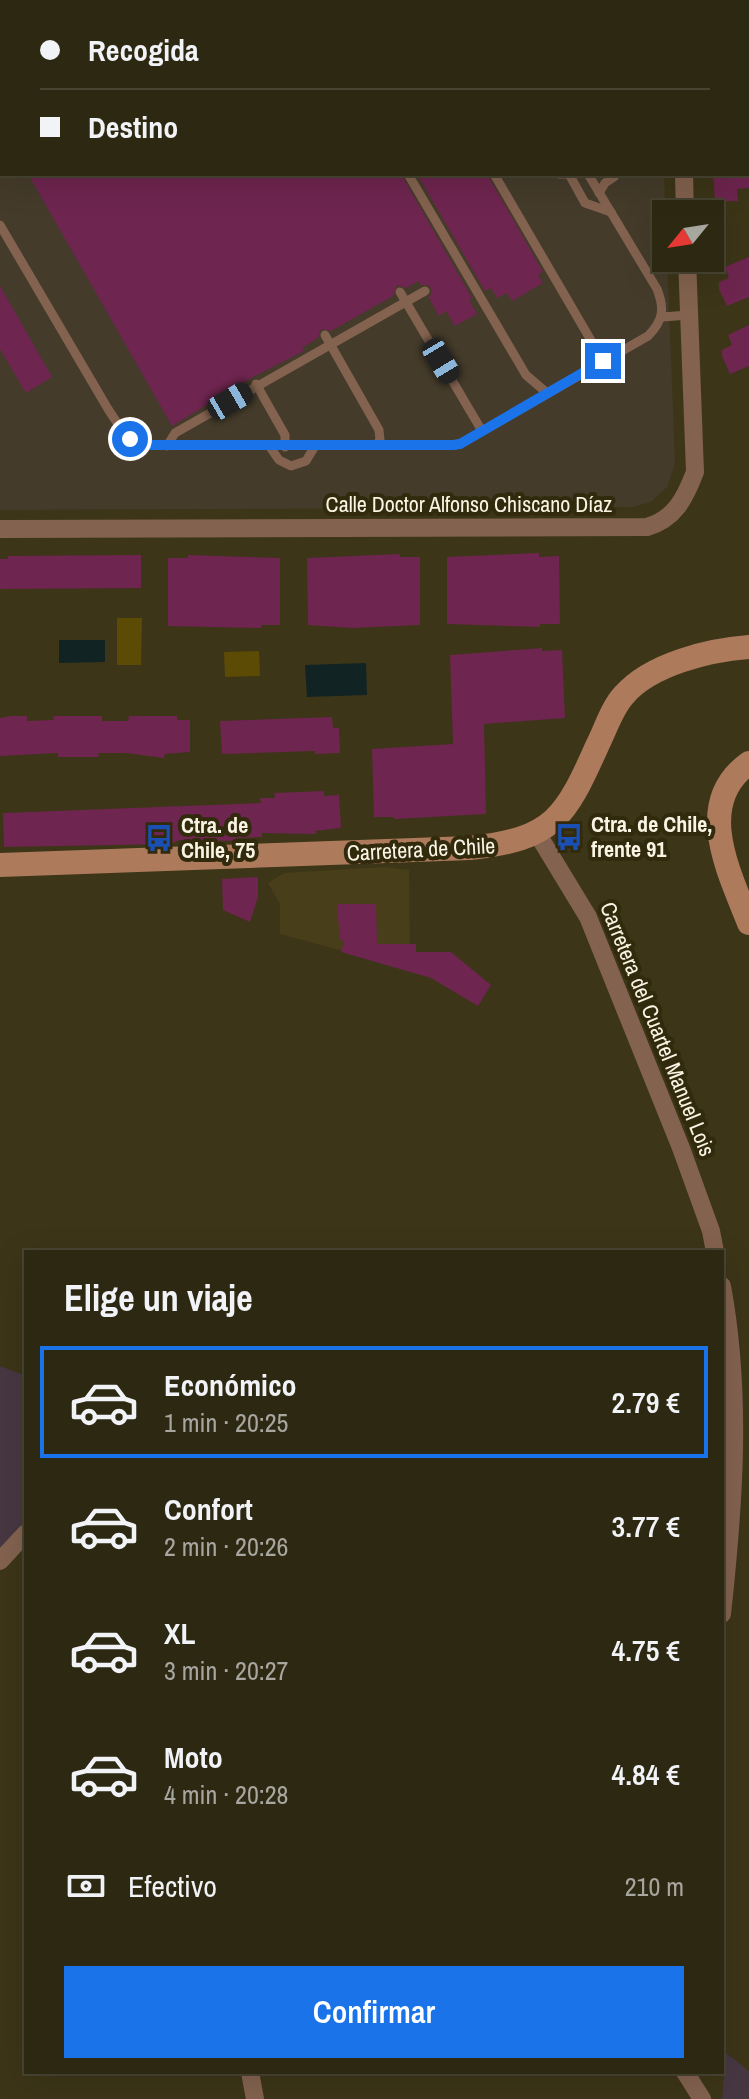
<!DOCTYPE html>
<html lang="es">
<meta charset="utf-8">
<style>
body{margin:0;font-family:"Archivo Narrow",sans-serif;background:#393420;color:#f1f3f6;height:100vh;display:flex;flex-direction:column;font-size:30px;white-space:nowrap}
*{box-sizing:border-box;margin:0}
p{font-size:26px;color:#a7a69f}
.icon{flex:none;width:44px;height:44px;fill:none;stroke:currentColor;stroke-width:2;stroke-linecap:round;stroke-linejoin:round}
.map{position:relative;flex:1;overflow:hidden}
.panel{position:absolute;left:24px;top:1250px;width:700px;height:824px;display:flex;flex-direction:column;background:#2d2812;border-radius:0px;box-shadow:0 8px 32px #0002,0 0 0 2px #484432}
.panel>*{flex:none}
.guide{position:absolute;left:0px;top:0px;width:750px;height:176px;box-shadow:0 8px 32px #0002,0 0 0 2px #484432;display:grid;align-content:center;height:176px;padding:0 40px;background:#2d2812}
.needle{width:52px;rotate:240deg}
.tools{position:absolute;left:652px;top:200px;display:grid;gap:16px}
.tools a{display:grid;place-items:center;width:72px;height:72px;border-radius:0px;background:#2d2812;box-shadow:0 8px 32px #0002,0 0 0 2px #484432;font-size:40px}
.end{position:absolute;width:36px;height:36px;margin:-18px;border:10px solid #1a73e8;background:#fff;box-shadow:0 0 0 4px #fff}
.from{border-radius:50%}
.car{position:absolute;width:24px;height:48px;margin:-24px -12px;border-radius:10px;box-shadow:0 0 6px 2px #0007;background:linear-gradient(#222 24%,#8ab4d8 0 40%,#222 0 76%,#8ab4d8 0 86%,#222 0)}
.guide b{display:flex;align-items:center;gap:28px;height:76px;font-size:30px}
.guide b+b{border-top:2px solid #484432}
.guide i{width:20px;height:20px;background:#f1f3f6}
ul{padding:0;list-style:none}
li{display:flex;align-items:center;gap:24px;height:112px;margin:0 16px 12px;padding:0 24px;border:4px solid transparent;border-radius:0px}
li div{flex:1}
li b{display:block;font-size:30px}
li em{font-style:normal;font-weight:600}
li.selected{border-color:#1a73e8}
li>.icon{width:72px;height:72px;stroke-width:1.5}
h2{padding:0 40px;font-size:36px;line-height:96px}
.pay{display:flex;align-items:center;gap:20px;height:88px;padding:0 40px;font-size:30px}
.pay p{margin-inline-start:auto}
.action{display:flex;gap:16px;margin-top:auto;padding:16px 40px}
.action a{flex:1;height:92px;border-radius:0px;background:#1a73e8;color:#fff;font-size:32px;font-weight:600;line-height:92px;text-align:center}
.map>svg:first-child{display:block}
</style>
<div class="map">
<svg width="749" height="2099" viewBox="0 0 749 2099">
<rect width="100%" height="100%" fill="#3c3518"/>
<path fill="#483e19" d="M384 867 409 870 410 969 280 934V904L268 883 284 873Z"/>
<g fill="#473742">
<path d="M0 1366 26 1376V1522L0 1550Z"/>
<path d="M726 2053 749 2071V2099H722Z"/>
</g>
<path fill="#443b2a" d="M0 0 654 2H2V174H664L675 463 667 487 651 502 633 507 0 510Z"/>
<g fill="#5b4b05">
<path d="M117 618H142L141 665H117Z"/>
<path d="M259 651 260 676 225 677 224 652Z"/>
</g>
<g fill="#122324">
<path d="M59 640H105V662L59 663Z"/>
<path d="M366 663 367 695 307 697 305 665Z"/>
</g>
<g fill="#6e254f">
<path d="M28 174H401L472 298 469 300 477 314 455 326 446 311 439 316 429 298 432 292 429 285H421L419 281 406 288 397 285 393 296 331 331 321 329 318 338 302 348 304 351 253 377 172 426Z"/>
<path d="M417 174H487L543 272 538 275 543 283 512 301 507 293 497 298 491 288 485 291Z"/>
<path d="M713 174H749V188L737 189 738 201H715Z"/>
<path d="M749 257V297L727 306 719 289V282L729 278 725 267Z"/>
<path d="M0 286 52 377 26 393 0 349Z"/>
<path d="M749 325V366L730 374 722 356V350L732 345 728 335Z"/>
<path d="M539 553V557L559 556 560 624H540V627L447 624V557Z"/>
<path d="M400 554V557H420V625L352 628 308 625 307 558Z"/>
<path d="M141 555V588L0 589V559H8V556Z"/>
<path d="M188 555 280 558V625H261V628L168 626V558H188Z"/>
<path d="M542 648V651L562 650 565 718 484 724 486 814 394 819V817H374L372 749 453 744 450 655Z"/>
<path d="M11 716H27V721L54 720 53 716H102V721H128L129 716H177V720H190V752L165 754 164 758 126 753H98L99 757H58V753L0 756V718Z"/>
<path d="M332 717 333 728H339L340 753 315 754V751L222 754 220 721Z"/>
<path d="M324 791V796L339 795 341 828 315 831 316 834 262 833V837L236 838 237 841 180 840 171 844 4 847 3 813 261 803 260 798H275L274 793Z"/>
<path d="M258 877V897L250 922 223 910 222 879Z"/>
<path d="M337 904H376L377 944H416V952H451L491 985 478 1006 431 978 341 952 344 941 340 940Z"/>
</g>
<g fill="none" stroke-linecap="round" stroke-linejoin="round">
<g stroke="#83624f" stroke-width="9">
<path d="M307 0 308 2"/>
<path d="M392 0 393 2"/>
<path d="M416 0 417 2"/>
<path d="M486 0 487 2"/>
<path d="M408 174 526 375 547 393"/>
<path d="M494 174 603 361"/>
<path d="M559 174H569L585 203 611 212"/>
<path d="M599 193 605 183 614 177"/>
<path d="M0 225 108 409 125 435 142 445H453L460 444 648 336C663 321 665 309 657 289L588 174"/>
<path d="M400 292 482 431"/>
<path d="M662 317 689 315"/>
<path d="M325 335 379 430 380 440 376 445"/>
<path d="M256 384 285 435V447"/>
<path d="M167 446 175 433 425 291"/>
<path d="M270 447 279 460 291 466 306 461 315 446"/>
</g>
<g stroke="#83624f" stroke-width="18">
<path d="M677 0V2"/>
<path d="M684 174 685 214"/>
<path d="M0 529 647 527C675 519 685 498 695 472L687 258"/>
<path d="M537 833 588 917 681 1148 711 1231 715 1252"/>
<path d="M722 1286C742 1395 734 1504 722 1614"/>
<path d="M0 1561 26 1533"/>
<path d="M250 2072 255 2099"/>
<path d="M685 2072 702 2099"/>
</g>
<g stroke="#ad7a5b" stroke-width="24">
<path d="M749 763C693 803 729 872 749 923"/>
<path d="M0 865 470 848C554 839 565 818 598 744 606 728 612 708 624 695 651 664 709 650 749 647"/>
</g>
</g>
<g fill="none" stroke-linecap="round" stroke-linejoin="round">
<path stroke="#1a73e8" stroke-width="10" d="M130 439 142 445H453L460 444 603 361"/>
</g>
<defs>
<g id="bus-bare" transform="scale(2.16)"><path d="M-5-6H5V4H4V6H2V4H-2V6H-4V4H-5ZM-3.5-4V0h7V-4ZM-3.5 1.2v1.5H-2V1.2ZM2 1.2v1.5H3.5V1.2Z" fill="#1a4fb4" stroke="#322a0d" stroke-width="2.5" paint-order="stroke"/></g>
</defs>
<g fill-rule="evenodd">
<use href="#bus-bare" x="569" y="837"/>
<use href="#bus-bare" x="159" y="838"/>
</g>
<g text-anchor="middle" stroke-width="8" stroke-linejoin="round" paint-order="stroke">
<g font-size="22" fill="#f9f4e3" stroke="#322a0d">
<text x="469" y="512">Calle Doctor Alfonso Chiscano Díaz</text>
<text transform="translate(421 849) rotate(-3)" y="8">Carretera de Chile</text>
<text transform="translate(658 1029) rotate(68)" y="8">Carretera del Cuartel Manuel Lois</text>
</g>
<g font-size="22" font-weight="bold" fill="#f9f4e3" stroke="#322a0d" text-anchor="start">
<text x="591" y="832">Ctra. de Chile,<tspan x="591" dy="25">frente 91</tspan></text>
<text x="181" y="833">Ctra. de<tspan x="181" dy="25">Chile, 75</tspan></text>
</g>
</g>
</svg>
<div class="tools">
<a><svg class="needle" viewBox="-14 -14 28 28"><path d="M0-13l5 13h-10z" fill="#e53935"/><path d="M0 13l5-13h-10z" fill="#a7a69f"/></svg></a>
</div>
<i class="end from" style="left:130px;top:439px"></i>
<i class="end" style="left:603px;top:361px"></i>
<i class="car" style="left:441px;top:361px;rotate:149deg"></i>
<i class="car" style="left:230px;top:401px;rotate:60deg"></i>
<div class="guide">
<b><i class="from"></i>Recogida</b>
<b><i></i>Destino</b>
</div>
<section class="panel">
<h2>Elige un viaje</h2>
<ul>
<li class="selected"><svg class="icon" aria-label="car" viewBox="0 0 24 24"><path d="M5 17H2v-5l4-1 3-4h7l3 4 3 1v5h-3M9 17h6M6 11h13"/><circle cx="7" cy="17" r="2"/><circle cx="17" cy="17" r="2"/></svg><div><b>Económico</b><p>1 min · 20:25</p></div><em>2.79 €</em></li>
<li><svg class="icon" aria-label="car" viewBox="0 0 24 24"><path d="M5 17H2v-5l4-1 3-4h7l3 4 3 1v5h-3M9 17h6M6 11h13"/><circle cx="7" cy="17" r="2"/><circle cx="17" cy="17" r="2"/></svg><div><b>Confort</b><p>2 min · 20:26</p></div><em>3.77 €</em></li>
<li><svg class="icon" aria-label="car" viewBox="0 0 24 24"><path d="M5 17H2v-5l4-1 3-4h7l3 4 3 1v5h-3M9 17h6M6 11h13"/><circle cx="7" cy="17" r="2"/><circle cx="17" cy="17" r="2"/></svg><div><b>XL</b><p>3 min · 20:27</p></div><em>4.75 €</em></li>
<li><svg class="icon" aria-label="car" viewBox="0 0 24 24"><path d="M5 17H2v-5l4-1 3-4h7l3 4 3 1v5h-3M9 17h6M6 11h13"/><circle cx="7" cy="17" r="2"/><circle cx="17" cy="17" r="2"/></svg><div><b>Moto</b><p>4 min · 20:28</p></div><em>4.84 €</em></li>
</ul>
<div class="pay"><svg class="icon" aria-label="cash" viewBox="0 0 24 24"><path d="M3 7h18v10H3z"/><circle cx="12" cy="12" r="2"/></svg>Efectivo<p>210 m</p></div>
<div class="action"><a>Confirmar</a></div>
</section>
</div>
